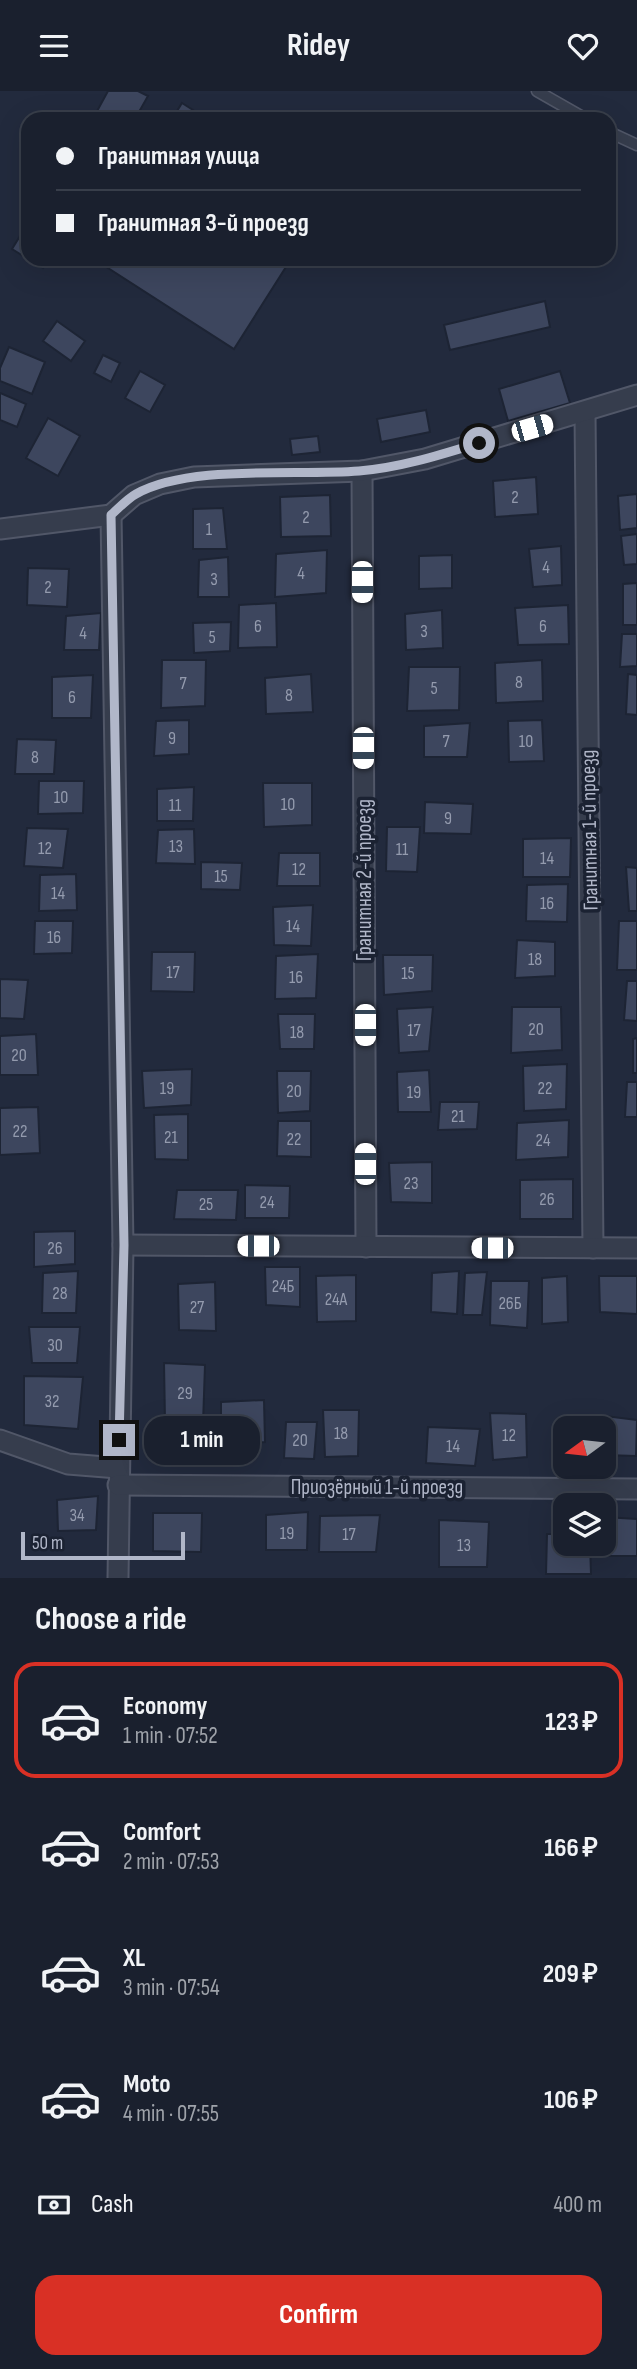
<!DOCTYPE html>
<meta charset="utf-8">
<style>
body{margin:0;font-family:"Sofia Sans Condensed",sans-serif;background:#272d3a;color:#f1f3f6;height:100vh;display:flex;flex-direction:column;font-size:26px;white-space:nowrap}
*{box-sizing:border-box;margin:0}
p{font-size:23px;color:#9fa3aa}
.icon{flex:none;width:38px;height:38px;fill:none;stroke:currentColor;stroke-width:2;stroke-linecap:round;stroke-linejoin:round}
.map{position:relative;height:1487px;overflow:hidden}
.details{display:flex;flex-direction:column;background:#1a202e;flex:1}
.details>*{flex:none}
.banner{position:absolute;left:21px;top:21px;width:595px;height:154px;border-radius:21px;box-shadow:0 7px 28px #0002,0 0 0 2px #383e4a;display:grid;align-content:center;height:154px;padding:0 35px;background:#1a202e}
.needle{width:46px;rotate:255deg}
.controls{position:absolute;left:553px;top:1325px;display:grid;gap:14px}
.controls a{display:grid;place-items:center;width:63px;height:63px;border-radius:14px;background:#1a202e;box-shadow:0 7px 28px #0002,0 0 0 2px #383e4a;font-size:35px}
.scale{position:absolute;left:21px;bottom:18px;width:164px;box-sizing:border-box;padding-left:7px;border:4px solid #b1b7c9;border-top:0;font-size:19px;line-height:24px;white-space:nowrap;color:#b1b7c9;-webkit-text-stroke:5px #1b2232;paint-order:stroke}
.end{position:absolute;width:32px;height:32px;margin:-16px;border:9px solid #b1b7c9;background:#111;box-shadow:0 0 0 4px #111}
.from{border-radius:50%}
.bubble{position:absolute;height:49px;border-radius:21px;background:#1a202e;box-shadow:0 7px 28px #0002,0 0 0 2px #383e4a;font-size:23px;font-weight:700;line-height:49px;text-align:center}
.car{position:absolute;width:21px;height:42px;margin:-21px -10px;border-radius:9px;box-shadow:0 0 5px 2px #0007;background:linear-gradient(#fff 24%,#345 0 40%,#fff 0 76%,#345 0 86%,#fff 0)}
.banner b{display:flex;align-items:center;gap:24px;height:66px;font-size:26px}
.banner b+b{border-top:2px solid #383e4a}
.banner i{width:18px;height:18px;background:#f1f3f6}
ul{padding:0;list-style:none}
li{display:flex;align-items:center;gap:21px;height:116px;margin:0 14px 10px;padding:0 21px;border:4px solid transparent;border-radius:21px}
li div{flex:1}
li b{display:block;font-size:26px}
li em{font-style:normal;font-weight:700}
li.on{border-color:#d93025}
li>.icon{width:63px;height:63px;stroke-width:1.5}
h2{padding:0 35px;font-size:32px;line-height:84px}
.pay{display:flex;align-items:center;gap:18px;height:77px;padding:0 35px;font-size:26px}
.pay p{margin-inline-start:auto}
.primary-button{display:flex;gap:14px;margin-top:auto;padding:14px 35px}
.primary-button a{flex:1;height:80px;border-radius:21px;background:#d93025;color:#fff;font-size:28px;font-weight:700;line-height:80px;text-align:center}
header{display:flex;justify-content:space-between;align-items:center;height:91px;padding:0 35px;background:#1a202e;font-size:32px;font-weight:700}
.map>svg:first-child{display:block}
</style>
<header><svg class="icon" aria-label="menu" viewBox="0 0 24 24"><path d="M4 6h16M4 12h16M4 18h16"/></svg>Ridey<svg class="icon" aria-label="heart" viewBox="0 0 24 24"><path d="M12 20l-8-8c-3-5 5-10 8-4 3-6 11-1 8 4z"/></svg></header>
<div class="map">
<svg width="637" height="1487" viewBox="0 0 637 1487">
<rect width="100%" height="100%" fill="#222a3d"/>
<g fill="#3d465e" stroke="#1d2434" stroke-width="2">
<path d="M108 0H138L148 5 135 28H107L96 22Z"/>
<path d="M182 12 207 28H172Z"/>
<path d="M28 132V168L12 158Z"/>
<path d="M28 168H49L43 177Z"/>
<path d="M94 168H291L234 258Z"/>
<path d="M545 210 550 236 450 259 444 234Z"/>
<path d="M57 230 85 250 71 270 43 250Z"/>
<path d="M9 256 45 271 32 303 0 290V277Z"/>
<path d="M103 264 120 272 111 291 94 282Z"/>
<path d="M140 280 165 294 150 321 125 307Z"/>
<path d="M560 280 570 312 508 330 499 298Z"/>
<path d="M0 302 26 313 17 336 0 329Z"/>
<path d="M426 319 430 341 381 351 377 328Z"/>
<path d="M48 327 80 345 58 385 26 367Z"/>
<path d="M318 345 320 361 292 364 290 348Z"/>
<path d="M536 386 538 423 495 426 493 390Z"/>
<path d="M637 403V437L620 439 618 405Z"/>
<path d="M330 404 331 445 281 446 280 406Z"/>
<path d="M223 417 227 458H193V418Z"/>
<path d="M637 443V473L624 474 621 445Z"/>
<path d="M561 455 562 494 533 496 529 458Z"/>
<path d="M327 459 326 502 275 506 276 463Z"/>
<path d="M452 464V497L419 498V465Z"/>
<path d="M228 466 229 506H198L199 469Z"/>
<path d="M28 477 69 478 67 516 27 514Z"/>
<path d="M637 492V534H623V493Z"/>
<path d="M276 512 277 556 238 557 239 514Z"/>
<path d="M568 514 569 553 518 554 515 517Z"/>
<path d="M442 519 443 557 406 559 405 523Z"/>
<path d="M101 522 99 559H64L66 525Z"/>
<path d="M231 531 230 560 194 562 193 532Z"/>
<path d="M622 543H637V575L620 576Z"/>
<path d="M162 569H206L205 615 161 617Z"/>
<path d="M542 569 543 610 496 612 495 572Z"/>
<path d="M409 576H460L459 619 407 620Z"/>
<path d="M311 583 313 621 266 623 265 587Z"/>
<path d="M628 583 637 584V624L626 623Z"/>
<path d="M93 584 91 627H52V586Z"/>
<path d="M189 629V663L154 665 156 630Z"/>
<path d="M542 629 544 670 509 671 508 630Z"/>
<path d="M470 632 467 666H424V635Z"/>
<path d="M17 648 56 649 54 683H15Z"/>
<path d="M39 690H84L83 722 38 723Z"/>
<path d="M263 692H312V734L264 736Z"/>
<path d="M194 696 193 730H157V698Z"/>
<path d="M425 711 473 713 471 743 424 742Z"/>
<path d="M387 736H420L417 781 386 780Z"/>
<path d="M27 737 68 738 63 777 24 775Z"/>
<path d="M194 738 195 773 156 772 158 739Z"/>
<path d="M571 747 570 786H523V748Z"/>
<path d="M279 762H320V795H277Z"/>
<path d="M201 771 242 772 240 799 201 798Z"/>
<path d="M626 776 637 777V820H629Z"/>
<path d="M76 783 77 819 39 820 40 784Z"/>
<path d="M568 793 567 831 526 830 527 794Z"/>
<path d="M313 814 311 855 274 854 273 816Z"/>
<path d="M35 830H73L72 862 34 863Z"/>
<path d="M619 830H637V879H617Z"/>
<path d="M517 849 555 851V885L515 887Z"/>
<path d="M152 861H195L194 901 151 900Z"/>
<path d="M318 863 316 907 275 908 276 865Z"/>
<path d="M383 864H433L432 900 384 904Z"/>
<path d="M0 888 28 889 24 928 0 927Z"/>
<path d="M627 890H637V930L624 929Z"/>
<path d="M433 916 429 960 399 962 397 918Z"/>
<path d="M512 916H561L562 959 511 962Z"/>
<path d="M278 923H315L314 958H280Z"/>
<path d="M36 943 38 984H0V945Z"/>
<path d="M637 947V982H633V948Z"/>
<path d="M567 973 566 1018 524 1020 523 975Z"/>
<path d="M192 978 191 1014 144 1017 142 980Z"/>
<path d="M429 979 431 1021H398L397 981Z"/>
<path d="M277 980H311L310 1020 278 1022Z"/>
<path d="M627 991H637V1026H625Z"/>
<path d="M440 1011H479L477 1038 438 1039Z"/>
<path d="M38 1016 40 1062 0 1064V1017Z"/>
<path d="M188 1023V1069L155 1068 154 1024Z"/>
<path d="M569 1029 568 1066 516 1069 517 1032Z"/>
<path d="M278 1030H311V1066L277 1065Z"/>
<path d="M432 1071V1112L391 1111 389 1072Z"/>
<path d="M573 1088V1128H520V1089Z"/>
<path d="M245 1094 290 1095 289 1127H245Z"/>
<path d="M177 1099H238L236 1129 174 1128Z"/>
<path d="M75 1140V1173L34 1176V1141Z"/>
<path d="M265 1176H300V1216L266 1214Z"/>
<path d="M78 1180 76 1222H42L43 1182Z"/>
<path d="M459 1180 457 1223 431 1221 432 1182Z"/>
<path d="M487 1181 482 1224H463L465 1182Z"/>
<path d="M356 1184V1230L317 1231 316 1185Z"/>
<path d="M567 1185 568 1231 542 1233V1187Z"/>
<path d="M599 1185H637V1223L600 1221Z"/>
<path d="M491 1190H529L527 1237 490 1234Z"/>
<path d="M215 1191 216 1240 179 1239 178 1193Z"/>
<path d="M29 1236H80L77 1272H32Z"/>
<path d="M164 1272 205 1274 203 1333 165 1331Z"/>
<path d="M24 1285 83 1286 78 1338 24 1334Z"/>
<path d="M264 1309 265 1351 221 1354V1311Z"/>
<path d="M323 1319H359L358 1365 325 1366Z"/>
<path d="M490 1322 526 1323 527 1366 493 1369Z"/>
<path d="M605 1325 637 1329 636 1365 604 1364Z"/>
<path d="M594 1330V1337H565V1363H559L562 1331Z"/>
<path d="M286 1331H317L314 1368 284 1367Z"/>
<path d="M428 1336 480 1338 475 1375 426 1372Z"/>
<path d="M98 1405 96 1439 58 1440 57 1409Z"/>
<path d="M308 1421 307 1459H266V1424Z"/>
<path d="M153 1422H202L201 1461 153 1460Z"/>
<path d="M380 1424 376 1461H319L320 1425Z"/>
<path d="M604 1426 637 1428V1465H594L595 1452H604Z"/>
<path d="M439 1429 489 1431 487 1476H439Z"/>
<path d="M547 1443H565V1452H590L591 1483H546Z"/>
</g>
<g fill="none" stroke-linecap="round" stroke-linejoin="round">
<g stroke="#515768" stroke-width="13">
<g id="service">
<path d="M537 0 586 28"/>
<path d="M609 41 637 54"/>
</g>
</g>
<g stroke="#515768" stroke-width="23">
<g id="minor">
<path d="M585 322 593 1157"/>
<path d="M362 380 366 1156"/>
<path d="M111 424 123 1154 118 1487"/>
<path d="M0 438 111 424 134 404 160 393 194 386 362 380 425 368 637 304"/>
<path d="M123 1154 637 1157"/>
<path d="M0 1349 68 1373 118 1377"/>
<path d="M118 1394 637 1398"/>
</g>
</g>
<use href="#service" stroke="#363d4d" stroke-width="10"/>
<use href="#minor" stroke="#363d4d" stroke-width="19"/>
</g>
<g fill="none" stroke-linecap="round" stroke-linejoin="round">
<path stroke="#b1b7c9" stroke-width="9" d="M119 1349 124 1154 111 424C119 417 127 408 136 403 189 373 296 385 359 380 399 377 440 364 479 352"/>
</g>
<g text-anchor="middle" stroke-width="7" stroke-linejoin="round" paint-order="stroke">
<g font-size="18" fill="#949bae">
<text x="515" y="412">2</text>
<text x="306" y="432">2</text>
<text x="209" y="444">1</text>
<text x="546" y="482">4</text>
<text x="301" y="488">4</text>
<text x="214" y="494">3</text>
<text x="48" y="502">2</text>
<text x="258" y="541">6</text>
<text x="543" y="541">6</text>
<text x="424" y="546">3</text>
<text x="83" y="548">4</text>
<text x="212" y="552">5</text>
<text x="519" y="597">8</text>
<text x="183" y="598">7</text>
<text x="434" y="603">5</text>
<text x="289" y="610">8</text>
<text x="72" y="612">6</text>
<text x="172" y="653">9</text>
<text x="446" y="656">7</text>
<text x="526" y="656">10</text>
<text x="35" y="672">8</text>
<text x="61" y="712">10</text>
<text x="288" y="719">10</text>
<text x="175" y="720">11</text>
<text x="448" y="733">9</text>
<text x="176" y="761">13</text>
<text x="45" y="763">12</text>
<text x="402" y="764">11</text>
<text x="547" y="773">14</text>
<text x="299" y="784">12</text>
<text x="221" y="791">15</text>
<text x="58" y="808">14</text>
<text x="547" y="818">16</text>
<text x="293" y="841">14</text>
<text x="54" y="852">16</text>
<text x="535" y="874">18</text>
<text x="173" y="887">17</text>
<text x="408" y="888">15</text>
<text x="296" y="892">16</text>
<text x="536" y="944">20</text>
<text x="414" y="945">17</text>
<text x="297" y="947">18</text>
<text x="19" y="970">20</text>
<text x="167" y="1003">19</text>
<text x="545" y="1003">22</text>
<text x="294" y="1006">20</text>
<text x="414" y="1007">19</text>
<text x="458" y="1031">21</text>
<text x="20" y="1046">22</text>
<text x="171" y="1052">21</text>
<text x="294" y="1054">22</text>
<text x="543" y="1055">24</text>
<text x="411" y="1098">23</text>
<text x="547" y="1114">26</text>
<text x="267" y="1117">24</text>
<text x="206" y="1119">25</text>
<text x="55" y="1163">26</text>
<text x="283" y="1201">24Б</text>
<text x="60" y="1208">28</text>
<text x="336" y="1214">24А</text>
<text x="510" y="1218">26Б</text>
<text x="197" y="1222">27</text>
<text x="55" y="1260">30</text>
<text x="185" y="1308">29</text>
<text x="52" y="1316">32</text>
<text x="341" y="1348">18</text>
<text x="509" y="1350">12</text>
<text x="300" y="1355">20</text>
<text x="453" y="1361">14</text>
<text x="77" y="1430">34</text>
<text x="287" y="1448">19</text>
<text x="349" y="1449">17</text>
<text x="464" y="1460">13</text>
</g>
<g font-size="21" fill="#b1b7c9" stroke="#1b2232">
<text transform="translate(589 739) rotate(-91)" y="7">Гранитная 1-й проезд</text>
<text transform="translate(364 789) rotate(-90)" y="7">Гранитная 2-й проезд</text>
<text x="377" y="1403">Приозёрный 1-й проезд</text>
</g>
</g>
</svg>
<div class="controls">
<a><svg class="needle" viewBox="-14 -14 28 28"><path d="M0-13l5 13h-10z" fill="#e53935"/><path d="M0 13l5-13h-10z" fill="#9fa3aa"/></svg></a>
<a><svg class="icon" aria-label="layers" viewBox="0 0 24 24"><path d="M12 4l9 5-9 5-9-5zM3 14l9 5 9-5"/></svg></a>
</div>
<div class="scale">50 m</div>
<i class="end from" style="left:479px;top:352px"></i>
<i class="end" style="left:119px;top:1349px"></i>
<div class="bubble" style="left:144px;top:1325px;width:116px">1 min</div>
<i class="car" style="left:532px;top:337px;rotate:74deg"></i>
<i class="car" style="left:362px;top:491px;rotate:180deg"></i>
<i class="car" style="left:363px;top:657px;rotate:180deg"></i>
<i class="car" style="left:365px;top:934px;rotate:180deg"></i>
<i class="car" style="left:365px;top:1073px;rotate:0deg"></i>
<i class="car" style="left:258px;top:1155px;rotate:270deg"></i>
<i class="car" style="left:492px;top:1157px;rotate:270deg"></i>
<div class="banner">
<b><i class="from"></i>Гранитная улица</b>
<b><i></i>Гранитная 3-й проезд</b>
</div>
</div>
<section class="details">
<h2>Choose a ride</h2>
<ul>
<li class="on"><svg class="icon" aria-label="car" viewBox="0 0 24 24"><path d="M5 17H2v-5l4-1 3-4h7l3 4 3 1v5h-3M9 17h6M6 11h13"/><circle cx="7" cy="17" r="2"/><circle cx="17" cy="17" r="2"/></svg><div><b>Economy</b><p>1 min · 07:52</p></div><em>123 ₽</em></li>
<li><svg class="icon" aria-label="car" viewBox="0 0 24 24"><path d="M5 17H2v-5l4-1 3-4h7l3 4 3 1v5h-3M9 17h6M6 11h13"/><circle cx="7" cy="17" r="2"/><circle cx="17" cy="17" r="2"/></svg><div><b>Comfort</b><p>2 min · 07:53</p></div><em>166 ₽</em></li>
<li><svg class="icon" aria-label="car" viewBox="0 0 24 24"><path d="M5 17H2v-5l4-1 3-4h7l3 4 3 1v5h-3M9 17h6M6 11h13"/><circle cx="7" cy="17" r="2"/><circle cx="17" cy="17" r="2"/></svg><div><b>XL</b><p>3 min · 07:54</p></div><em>209 ₽</em></li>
<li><svg class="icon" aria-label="car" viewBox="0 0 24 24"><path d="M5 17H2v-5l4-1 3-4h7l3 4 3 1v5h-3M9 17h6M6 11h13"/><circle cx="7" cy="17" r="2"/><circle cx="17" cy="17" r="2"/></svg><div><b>Moto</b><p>4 min · 07:55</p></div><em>106 ₽</em></li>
</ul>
<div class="pay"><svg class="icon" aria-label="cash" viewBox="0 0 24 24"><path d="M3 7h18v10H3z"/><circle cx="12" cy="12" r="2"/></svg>Cash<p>400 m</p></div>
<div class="primary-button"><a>Confirm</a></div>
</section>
